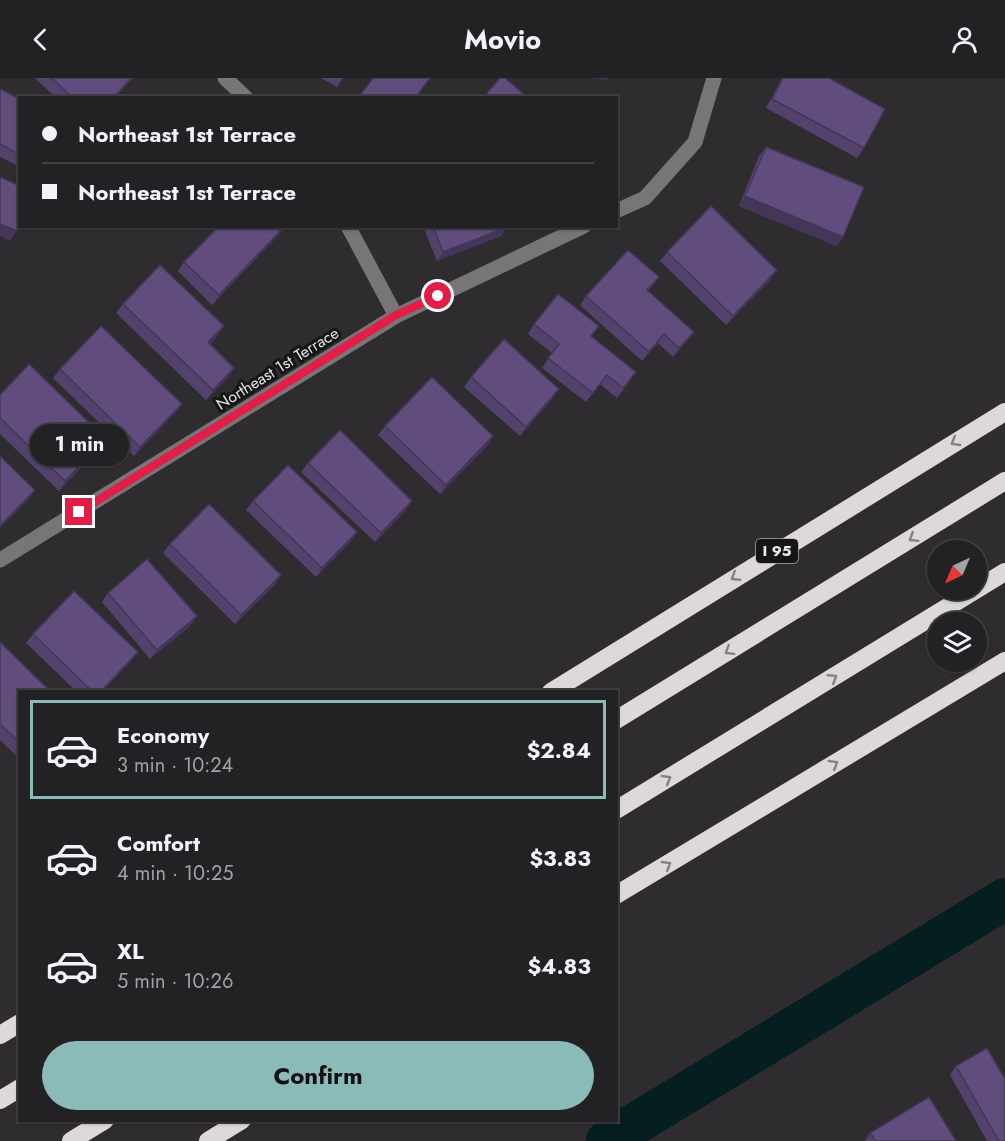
<!DOCTYPE html>
<meta charset="utf-8">
<style>
body{margin:0;font-family:Jost,sans-serif;background:#2e2e30;color:#f1f3f6;height:100vh;display:flex;flex-direction:column;font-size:22px;white-space:nowrap}
*{box-sizing:border-box;margin:0}
p{font-size:20px;color:#a2a3a6}
.icon{flex:none;width:33px;height:33px;fill:none;stroke:currentColor;stroke-width:2;stroke-linecap:round;stroke-linejoin:round}
.map{position:relative;flex:1;overflow:hidden}
.drawer{position:absolute;left:18px;top:612px;width:600px;height:432px;display:flex;flex-direction:column;background:#222123;border-radius:0px;box-shadow:0 2px 4px #0004,0 0 0 2px #3f3e41}
.drawer>*{flex:none}
.top-card{position:absolute;left:18px;top:18px;width:600px;height:132px;border-radius:0px;box-shadow:0 2px 4px #0004,0 0 0 2px #3f3e41;display:grid;align-content:center;height:132px;padding:0 24px;background:#222123}
.needle{width:39px;rotate:224deg}
.tools{position:absolute;left:927px;top:462px;display:grid;gap:12px}
.tools a{display:grid;place-items:center;width:60px;height:60px;border-radius:50%;background:#222123;box-shadow:0 2px 4px #0004,0 0 0 2px #3f3e41;font-size:30px}
.end{position:absolute;width:27px;height:27px;margin:-14px;border:8px solid #e11d48;background:#fff;box-shadow:0 0 0 3px #fff}
.from{border-radius:50%}
.bubble{position:absolute;height:42px;border-radius:21px;background:#222123;box-shadow:0 2px 4px #0004,0 0 0 2px #3f3e41;font-size:20px;font-weight:700;line-height:42px;text-align:center}
.top-card b{display:flex;align-items:center;gap:21px;height:57px;font-size:22px}
.top-card b+b{border-top:2px solid #3f3e41}
.top-card i{width:15px;height:15px;background:#f1f3f6}
ul{padding:10px 0 0;list-style:none}
li{display:flex;align-items:center;gap:18px;height:99px;margin:0 12px 9px;padding:0 12px;border:3px solid transparent;border-radius:0px}
li div{flex:1}
li b{display:block;font-size:22px}
li em{font-style:normal;font-weight:700}
li.current{border-color:#8bbbb9}
li>.icon{width:54px;height:54px;stroke-width:1.5}
.button{display:flex;gap:12px;margin-top:auto;padding:12px 24px}
.button a{flex:1;height:69px;border-radius:36px;background:#8bbbb9;color:#111;font-size:24px;font-weight:700;line-height:69px;text-align:center}
header{display:flex;justify-content:space-between;align-items:center;height:78px;padding:0 24px;background:#222123;font-size:27px;font-weight:700}
.map>svg:first-child{display:block}
</style>
<header><svg class="icon" aria-label="back" viewBox="0 0 24 24"><path d="M15 5l-7 7 7 7"/></svg>Movio<svg class="icon" aria-label="person" viewBox="0 0 24 24"><circle cx="12" cy="8" r="4"/><path d="M4 21q1-7 8-7t8 7"/></svg></header>
<div class="map">
<svg width="1005" height="1063" viewBox="0 0 1005 1063">
<rect width="100%" height="100%" fill="#2e2c2f"/>
<g fill="none" stroke-linecap="round" stroke-linejoin="round">
<path stroke="#051f20" stroke-width="42" d="M607 1063 1005 821"/>
<g stroke="#777575" stroke-width="15">
<path d="M225 0 246 20"/>
<path d="M616 133 645 120 695 64 714 0"/>
<path d="M348 148 396 238"/>
<path d="M0 482 396 238 584 148"/>
</g>
<g stroke="#ded9d9" stroke-width="18">
<path d="M551 614 1005 334"/>
<path d="M616 642 1005 403"/>
<path d="M616 732 1005 494"/>
<path d="M616 817 1005 583"/>
<path d="M0 957 20 945"/>
<path d="M0 1022 20 1010"/>
<path d="M71 1063 105 1042"/>
<path d="M208 1063 242 1042"/>
</g>
</g>
<g fill="#53426c">
<path d="M35 0H133L115 20H56Z"/>
<path d="M321 0H343L337 9Z"/>
<path d="M782 0H829L864 70 857 80 766 30Z"/>
<path d="M0 11 20 21V89L0 79Z"/>
<path d="M766 69 843 159 837 168 739 128 759 78Z"/>
<path d="M219 148H287L212 227 178 193 184 184Z"/>
<path d="M423 148H508L501 158 437 183Z"/>
<path d="M667 174 771 201 726 247 660 183Z"/>
<path d="M659 199 648 213 687 263 673 279 658 265 642 283 580 227 586 218Z"/>
<path d="M123 226 217 258 210 266 234 290 228 299 206 322 116 235Z"/>
<path d="M534 246 592 259 630 303 617 320 600 306 586 324 542 290 552 275 528 256Z"/>
<path d="M60 291 182 326 175 335 134 378 53 300Z"/>
<path d="M471 299 553 320 520 358 464 309Z"/>
<path d="M0 317 100 370 59 413 0 356Z"/>
<path d="M385 348 493 358 487 368 440 416 378 357Z"/>
<path d="M308 385 406 432 375 464 301 394Z"/>
<path d="M253 423 351 463 316 499 246 432Z"/>
<path d="M170 466 281 497 275 507 235 546 163 475Z"/>
<path d="M108 515 197 538 190 548 150 581 102 524Z"/>
<path d="M33 556 131 583 102 614H77L26 565Z"/>
<path d="M0 564 20 614V681L0 662Z"/>
<path d="M956 988 1005 1063H987L950 997Z"/>
<path d="M870 1055 956 1063H865Z"/>
</g>
<g fill="#433658">
<path d="M131 0H133L115 20H113Z"/>
<path d="M591 0H609L607 2Z"/>
<path d="M745 118 843 159 837 168 739 128Z"/>
<path d="M0 146 17 153 10 163 0 158Z"/>
<path d="M285 148H287L212 227 219 217Z"/>
<path d="M508 149 501 158 437 183 443 174Z"/>
<path d="M777 192 771 201 726 247 733 238Z"/>
<path d="M224 248 217 258 202 274 208 264Z"/>
<path d="M694 254 687 263 673 279 679 270Z"/>
<path d="M664 256 658 265 642 283 649 274Z"/>
<path d="M234 290 228 299 206 322 213 312Z"/>
<path d="M559 311 553 320 520 358 526 349Z"/>
<path d="M182 326 175 335 134 378 140 369Z"/>
<path d="M493 358 487 368 440 416 446 407Z"/>
<path d="M106 361 100 370 59 413 65 403Z"/>
<path d="M35 412 29 421 0 450V448Z"/>
<path d="M412 423 406 432 375 464 381 455Z"/>
<path d="M357 454 351 463 316 499 322 490Z"/>
<path d="M281 497 275 507 235 546 241 537Z"/>
<path d="M197 538 190 548 150 581 157 572Z"/>
<path d="M138 574 131 583 102 614H100Z"/>
</g>
<g fill="#604d7d" stroke="#433658" stroke-width="1.5">
<path d="M52 0H131L113 20H73Z"/>
<path d="M373 0H430L415 20H358Z"/>
<path d="M500 0H505L528 20H483Z"/>
<path d="M783 0H829L885 31 864 70 772 21Z"/>
<path d="M0 11 20 21V77L0 66Z"/>
<path d="M766 69 864 109 843 159 745 118Z"/>
<path d="M0 99 20 108V147L17 153 0 146Z"/>
<path d="M711 128 777 192 733 238 667 174Z"/>
<path d="M219 148H285L219 217 184 184Z"/>
<path d="M433 148H508V149L443 174Z"/>
<path d="M628 172 659 199 647 212 694 254 679 270 664 256 649 274 586 218Z"/>
<path d="M160 187 224 248 208 264 234 290 213 312 123 226Z"/>
<path d="M558 216 599 248 591 258 636 294 623 310 607 297 593 315 548 280 559 266 534 246Z"/>
<path d="M101 248 182 326 140 369 60 291Z"/>
<path d="M504 261 559 311 526 349 471 299Z"/>
<path d="M29 286 106 361 65 403 0 340V317Z"/>
<path d="M432 299 493 358 446 407 385 348Z"/>
<path d="M340 352 412 423 381 455 308 385Z"/>
<path d="M0 378 35 412 0 448Z"/>
<path d="M288 387 357 454 322 490 253 423Z"/>
<path d="M209 426 281 497 241 537 170 466Z"/>
<path d="M147 481 197 538 157 572 108 515Z"/>
<path d="M74 513 138 574 100 614H93L33 556Z"/>
<path d="M0 564 51 614H20V665L0 646Z"/>
<path d="M987 970 1005 1001V1063H999L956 988Z"/>
<path d="M929 1019 956 1063H876L870 1055Z"/>
</g>
<defs><path id="oneway-chevron" d="M-2-3.5L2.5 0L-2 3.5" fill="none" stroke-width="1.6" stroke-linecap="round" stroke-linejoin="round" transform="scale(1.5)"/></defs>
<g stroke="#848181">
<use href="#oneway-chevron" transform="translate(955 364) rotate(149)"/>
<use href="#oneway-chevron" transform="translate(913 460) rotate(148)"/>
<use href="#oneway-chevron" transform="translate(735 499) rotate(148)"/>
<use href="#oneway-chevron" transform="translate(729 573) rotate(148)"/>
<use href="#oneway-chevron" transform="translate(833 600) rotate(-32)"/>
<use href="#oneway-chevron" transform="translate(834 686) rotate(-31)"/>
<use href="#oneway-chevron" transform="translate(667 701) rotate(-31)"/>
<use href="#oneway-chevron" transform="translate(667 787) rotate(-31)"/>
</g>
<g fill="none" stroke-linecap="round" stroke-linejoin="round">
<path stroke="#e11d48" stroke-width="8" d="M79 434 396 237 438 218"/>
</g>
<g text-anchor="middle" stroke-width="6" stroke-linejoin="round" paint-order="stroke">
<rect fill="#161516" stroke="#aaa9aa" stroke-width="1.5" x="756" y="461" width="42" height="24" rx="4.5"/>
<g font-size="15" font-weight="bold" fill="#e9e8ea">
<text x="777" y="478">I 95</text>
</g>
<g font-size="16" fill="#e9e8ea" stroke="#161516">
<text transform="translate(277 290) rotate(-32)" y="6">Northeast 1st Terrace</text>
</g>
</g>
</svg>
<div class="tools">
<a><svg class="needle" viewBox="-14 -14 28 28"><path d="M0-13l5 13h-10z" fill="#e53935"/><path d="M0 13l5-13h-10z" fill="#a2a3a6"/></svg></a>
<a><svg class="icon" aria-label="layers" viewBox="0 0 24 24"><path d="M12 4l9 5-9 5-9-5zM3 14l9 5 9-5"/></svg></a>
</div>
<i class="end from" style="left:438px;top:218px"></i>
<i class="end" style="left:79px;top:434px"></i>
<div class="bubble" style="left:30px;top:346px;width:99px">1 min</div>
<div class="top-card">
<b><i class="from"></i>Northeast 1st Terrace</b>
<b><i></i>Northeast 1st Terrace</b>
</div>
<section class="drawer">
<ul>
<li class="current"><svg class="icon" aria-label="car" viewBox="0 0 24 24"><path d="M5 17H2v-5l4-1 3-4h7l3 4 3 1v5h-3M9 17h6M6 11h13"/><circle cx="7" cy="17" r="2"/><circle cx="17" cy="17" r="2"/></svg><div><b>Economy</b><p>3 min · 10:24</p></div><em>$2.84</em></li>
<li><svg class="icon" aria-label="car" viewBox="0 0 24 24"><path d="M5 17H2v-5l4-1 3-4h7l3 4 3 1v5h-3M9 17h6M6 11h13"/><circle cx="7" cy="17" r="2"/><circle cx="17" cy="17" r="2"/></svg><div><b>Comfort</b><p>4 min · 10:25</p></div><em>$3.83</em></li>
<li><svg class="icon" aria-label="car" viewBox="0 0 24 24"><path d="M5 17H2v-5l4-1 3-4h7l3 4 3 1v5h-3M9 17h6M6 11h13"/><circle cx="7" cy="17" r="2"/><circle cx="17" cy="17" r="2"/></svg><div><b>XL</b><p>5 min · 10:26</p></div><em>$4.83</em></li>
</ul>
<div class="button"><a>Confirm</a></div>
</section>
</div>
